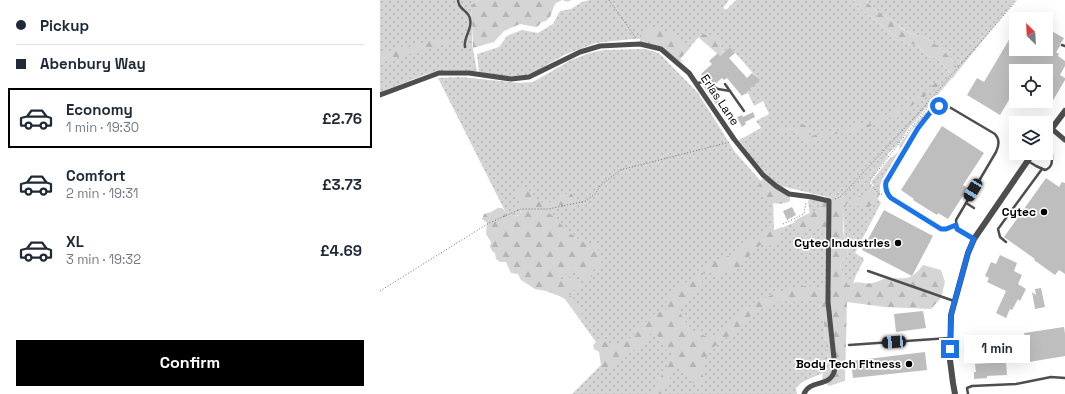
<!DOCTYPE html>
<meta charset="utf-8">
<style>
body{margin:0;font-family:"Space Grotesk",sans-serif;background:#f6f6f7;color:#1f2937;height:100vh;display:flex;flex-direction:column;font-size:15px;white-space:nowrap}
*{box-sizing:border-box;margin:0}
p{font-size:13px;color:#747a83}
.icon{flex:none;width:22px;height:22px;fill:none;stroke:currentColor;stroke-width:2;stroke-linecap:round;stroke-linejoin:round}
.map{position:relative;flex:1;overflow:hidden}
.sheet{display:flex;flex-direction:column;background:#fff;width:380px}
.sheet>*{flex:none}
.top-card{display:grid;align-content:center;height:88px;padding:0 16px;background:#fff}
.needle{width:26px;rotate:336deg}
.controls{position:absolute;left:629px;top:12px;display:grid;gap:8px}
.controls a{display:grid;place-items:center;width:44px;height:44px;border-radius:0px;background:#fff;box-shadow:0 4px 16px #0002;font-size:20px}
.end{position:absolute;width:18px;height:18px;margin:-9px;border:5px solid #1a73e8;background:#fff;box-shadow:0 0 0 2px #fff}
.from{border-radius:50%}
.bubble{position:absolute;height:28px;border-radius:0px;background:#fff;box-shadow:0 4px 16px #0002;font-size:13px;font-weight:700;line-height:28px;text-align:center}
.car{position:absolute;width:12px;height:24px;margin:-12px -6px;border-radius:5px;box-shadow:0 0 3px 1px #0007;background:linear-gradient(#222 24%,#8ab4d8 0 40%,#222 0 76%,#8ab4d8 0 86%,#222 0)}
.top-card b{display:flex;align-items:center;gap:14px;height:38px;font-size:15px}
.top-card b+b{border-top:1px solid #e0e1e3}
.top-card i{width:10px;height:10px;background:#1f2937}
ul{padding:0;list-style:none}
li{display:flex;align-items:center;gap:12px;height:60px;margin:0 8px 6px;padding:0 8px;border:2px solid transparent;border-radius:0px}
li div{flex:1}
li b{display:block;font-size:15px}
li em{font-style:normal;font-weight:700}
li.selected{border-color:#000}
li>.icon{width:36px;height:36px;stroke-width:1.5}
.primary-button{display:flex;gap:8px;margin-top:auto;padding:8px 16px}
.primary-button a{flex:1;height:46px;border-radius:0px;background:#000;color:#fff;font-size:16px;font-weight:700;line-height:46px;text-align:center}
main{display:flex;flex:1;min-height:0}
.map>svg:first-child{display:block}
</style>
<main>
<section class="sheet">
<div class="top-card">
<b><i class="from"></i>Pickup</b>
<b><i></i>Abenbury Way</b>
</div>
<ul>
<li class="selected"><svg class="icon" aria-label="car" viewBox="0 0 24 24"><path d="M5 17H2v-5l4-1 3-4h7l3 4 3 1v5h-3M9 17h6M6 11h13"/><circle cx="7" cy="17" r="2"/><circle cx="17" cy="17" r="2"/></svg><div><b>Economy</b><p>1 min · 19:30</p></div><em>£2.76</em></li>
<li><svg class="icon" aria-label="car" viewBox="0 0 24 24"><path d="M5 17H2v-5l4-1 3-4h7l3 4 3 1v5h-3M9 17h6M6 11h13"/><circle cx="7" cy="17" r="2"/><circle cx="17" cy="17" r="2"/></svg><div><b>Comfort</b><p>2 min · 19:31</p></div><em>£3.73</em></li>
<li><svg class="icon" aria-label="car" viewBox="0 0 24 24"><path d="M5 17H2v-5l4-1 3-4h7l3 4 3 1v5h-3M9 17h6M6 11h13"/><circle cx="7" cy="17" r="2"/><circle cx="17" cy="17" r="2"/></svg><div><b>XL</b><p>3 min · 19:32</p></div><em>£4.69</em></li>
</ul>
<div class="primary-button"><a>Confirm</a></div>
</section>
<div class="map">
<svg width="685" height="394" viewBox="0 0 685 394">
<defs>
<pattern id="grass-dots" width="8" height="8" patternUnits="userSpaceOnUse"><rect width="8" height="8" fill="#d5d5d5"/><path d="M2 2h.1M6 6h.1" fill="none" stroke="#b5b5b5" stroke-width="1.8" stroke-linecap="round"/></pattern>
<pattern id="forest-firs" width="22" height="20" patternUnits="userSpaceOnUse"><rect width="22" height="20" fill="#d5d5d5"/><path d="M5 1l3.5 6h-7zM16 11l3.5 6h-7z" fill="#b5b5b5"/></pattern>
</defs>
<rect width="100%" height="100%" fill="#fff"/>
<g fill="url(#grass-dots)">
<path d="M0 0H99L91 5 92 20V44L97 71 67 70 47 74 0 92Z"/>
<path d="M210 0H349L343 8 346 10 356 0H473L488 15 526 44 537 45 548 56 558 59 570 73 572 78 529 128 518 144 508 154V156L489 182 492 187 494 186 491 182 510 158C514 156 522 151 519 145L537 122 552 105 553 107 531 131 502 180C498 188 502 191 499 197L492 187 489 192 498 199 501 203 475 253 483 258 484 260 476 275 473 283 468 285 463 276 460 265 464 259 468 256C463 236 463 217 465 196L453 198 447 197 397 185 383 173 359 140 381 128 376 121 389 114 383 101 374 106 368 93 363 95 379 80 350 47 343 53 340 44 321 34 300 59 262 39H253L216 43 184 55 155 72 142 76 128 77 99 72 97 54 119 47 127 36 142 30 158 33 173 24 180 11 191 9 202 2Z"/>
<path d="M485 0H636L578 71C576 60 553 40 543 37 538 35 532 35 528 32 523 29 520 26 515 23 505 15 493 10 485 0Z"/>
<path d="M264 49 273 51 280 54 318 93 355 152 393 195 394 231 430 216 428 201 430 199 441 200 445 205 447 246 446 290H436L444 324 448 361 443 373 422 382 416 388 417 394H192L221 365 249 349H221L185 299 169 290 180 283 139 207 142 215 133 216 124 221 126 214 125 211 58 78 81 77 140 83 153 82 191 60 210 53 224 50Z"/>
</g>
<g fill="url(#forest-firs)">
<path d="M99 0H191L188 2 182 0 176 3 174 6 170 17 166 21 162 22 158 26 156 27 140 24 124 31 114 42 93 48 92 20 91 5Z"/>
<path d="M473 0H485C493 10 505 15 515 23 520 26 523 30 528 32 532 35 538 35 543 37 553 40 576 60 578 71L572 79 570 73 558 59 548 56 537 45 526 44 488 15Z"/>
<path d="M275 27C285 31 305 38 310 48L300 59 305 63 298 60 284 49 264 46 260 41V35L265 29Z"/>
<path d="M321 34 335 36 340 44 343 53 340 56 318 37Z"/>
<path d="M61 39 67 40V43L16 58 0 60V53Z"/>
<path d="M558 81H561L555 89 523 112 489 127 466 133 453 134 425 144 423 137H419L413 132 403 133 400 130 403 128 414 129 418 123 425 125 428 130V139L434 135 445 134 450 131H464L473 125H487L520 108 549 88Z"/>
<path d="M383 179 387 180 410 197V201C404 205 389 205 385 198 383 194 382 190 379 186L380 181Z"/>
<path d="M146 187 156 200 164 203 178 200 184 194H192L196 204 195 206 189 209 180 205 173 209 170 210 168 213 173 216 187 231 195 237 209 245H215L218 248V253L222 260 220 266 211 271 212 278 208 282 203 283 197 273 194 271 184 275 180 279 181 280 188 278H193L200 286 195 290H191L188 294 185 295 193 297 201 311 202 316 199 318 185 298 166 291 155 289 141 280 138 274 131 273 126 262H120L116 259 115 253 113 252 110 247 111 242 106 234 107 223 102 219 104 214 111 212 118 208H122L125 211 126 217 124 221 133 216 142 215C141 210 139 200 136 195L139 188Z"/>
<path d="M492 187 499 197 498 199 496 197V202L489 207 482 206 471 207 469 201 472 198 490 194 489 192Z"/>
<path d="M465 196 468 202 464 209 463 230 468 256 464 259 460 265 463 276 468 285C480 279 481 285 492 283 496 283 500 280 504 279 523 276 529 284 543 265L561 270 565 282 561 298 551 309 505 307 467 302 465 381 449 386 442 380 443 373 448 361 444 324 438 300C426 300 423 297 411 303L405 300 380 309 369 317 356 332 344 339 334 347 325 359 322 374 325 381 323 385 317 386 312 382 303 369H296C291 376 284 385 285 394H272L280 378 292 358 293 352C281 350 284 346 280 339 278 336 275 333 273 331L259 347 244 357 234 368 225 369 221 365 219 352 214 349 213 345 220 338 234 345 253 337 256 328 264 324 274 314 288 309 286 302C294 293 307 278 319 276L322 278V283L306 299 299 311 304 320 314 331 327 337 341 333C345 326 350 319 357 314 361 311 366 308 371 306 388 296 406 287 426 286 435 286 442 290 451 290L450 248 442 242 443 235 440 226 436 228 428 226 422 232 416 230 415 228 414 221C422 216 431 213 440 208L441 202 447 197 453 198Z"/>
<path d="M402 227 403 229 400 231C401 241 394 247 385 246L383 243 372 252 366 261 354 272H348L344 269 341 275 335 276 333 273 332 269 324 274 322 271 325 267 356 252C359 246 367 240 373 239 376 238 378 239 381 238L383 233 388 229 394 230Z"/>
</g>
<g fill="#bebebe">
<path d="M636 28V49H666V28L684 38 682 42 680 44V46L676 52 679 54 678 56 685 61V66L680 75 685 78V80L672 102 666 99V71H636V88L620 115 587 95 597 78 604 82Z"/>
<path d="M350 47 355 53 349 58 367 78 372 73 380 80 362 96 347 78 344 80 342 78 335 84 327 81 321 74 332 64 329 61 338 53 340 56Z"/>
<path d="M326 86 330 88 348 114 344 116 324 87Z"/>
<path d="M373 112 375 117 365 122 366 124 362 127 357 117 362 115 363 117Z"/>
<path d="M562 126 604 153 583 185 588 188 568 219 558 213 557 215 533 200 534 199 521 190Z"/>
<path d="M666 178 679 187 682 182 685 183V274L679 270 675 275 654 260 655 259 624 237Z"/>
<path d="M412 207 416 215 407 220 403 211Z"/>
<path d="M504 210 553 236 532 276 482 250Z"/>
<path d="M620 255 637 263 634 271 642 275 638 284 646 289 640 301 638 299 632 310 630 309 626 318 616 313 626 291 607 282 609 278 605 276 611 262 616 264Z"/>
<path d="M661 288 665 307 655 309 652 292 656 295 655 289Z"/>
<path d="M543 311 546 328 516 332 514 314Z"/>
<path d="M684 327 685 334V356L649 362 644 333Z"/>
<path d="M545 352 547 370 473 378 471 361Z"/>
<path d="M626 362 627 375 607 376V378L594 379V372H596L595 364Z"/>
</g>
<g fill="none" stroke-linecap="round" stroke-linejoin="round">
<g stroke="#707070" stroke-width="1" stroke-dasharray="1 2" stroke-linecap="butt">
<path d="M229 0 256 38"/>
<path d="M502 194 500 195 489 182 534 124 557 97"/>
<path d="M455 199 460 197 469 188 533 119 637 0"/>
<path d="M403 224 424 214 426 202"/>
<path d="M0 291 109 223 141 209H168L206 201 216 193 220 186 240 170 350 142"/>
</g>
<g stroke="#4e4e4e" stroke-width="2.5">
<path d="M78 0C78 1 79 5 80 6 83 11 89 12 90 19 93 29 83 37 85 47"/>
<path d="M682 45 685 46"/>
<path d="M317 83 324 82 338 89 350 91"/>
<path d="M345 84 364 111"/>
<path d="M648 161 656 166 665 170C673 167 672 161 672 154"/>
<path d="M586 203 594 208"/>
<path d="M576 225 566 229H561L511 198C506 193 505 188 506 182L538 128 553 109 559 106H564L571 108 615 134C620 140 619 145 616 152L576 220 577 229 593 239"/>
<path d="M626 242 620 237 618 229 662 169"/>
<path d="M488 271 574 301"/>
<path d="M469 345 569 338"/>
<path d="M588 394 587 388 592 386 636 384 671 377 685 378"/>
</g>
<g stroke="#4e4e4e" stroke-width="5">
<path d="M0 95 59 73H89L131 79 149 77 200 52 220 46 260 44 281 49 309 73 354 139 383 175 396 186 409 194 432 197 449 201 448 302 455 368C452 389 430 378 424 394"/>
<path d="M672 129 685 140"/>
</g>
<g stroke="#4e4e4e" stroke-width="6">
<path d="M666 136 685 111"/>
<path d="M575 394 573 383 570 360 571 315 588 253 594 239 653 153"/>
</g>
</g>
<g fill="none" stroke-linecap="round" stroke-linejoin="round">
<path stroke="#1a73e8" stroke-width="5" d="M559 106 553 109 538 128 506 182C505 188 506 193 511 198L561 229H566L576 225 577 229 594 239 588 253 571 315 570 349"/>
</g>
<g fill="#000" stroke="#fff" stroke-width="1.5">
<circle cx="664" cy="212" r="4"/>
<circle cx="518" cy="243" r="4"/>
<circle cx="529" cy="364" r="4"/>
</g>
<g text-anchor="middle" stroke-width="3.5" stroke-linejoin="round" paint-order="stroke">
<g font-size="12" fill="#000" stroke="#fff">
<text transform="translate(340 100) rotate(56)" y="4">Erlas Lane</text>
</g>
<g font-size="12" font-weight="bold" fill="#000" stroke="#fff" text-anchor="end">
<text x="656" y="216">Cytec</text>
<text x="510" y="247">Cytec Industries</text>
<text x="521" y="368">Body Tech Fitness</text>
</g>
</g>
</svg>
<div class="controls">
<a><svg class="needle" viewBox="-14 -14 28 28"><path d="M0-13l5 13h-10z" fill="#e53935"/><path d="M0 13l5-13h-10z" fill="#747a83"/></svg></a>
<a><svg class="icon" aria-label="locate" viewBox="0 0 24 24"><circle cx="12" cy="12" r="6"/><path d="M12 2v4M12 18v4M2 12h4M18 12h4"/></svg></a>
<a><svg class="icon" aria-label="layers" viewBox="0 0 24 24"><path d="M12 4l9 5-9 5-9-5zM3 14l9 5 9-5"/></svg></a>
</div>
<i class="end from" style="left:559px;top:106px"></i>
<i class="end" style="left:570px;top:349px"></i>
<div class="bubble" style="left:584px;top:335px;width:66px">1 min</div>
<i class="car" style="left:593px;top:190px;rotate:211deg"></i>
<i class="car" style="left:514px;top:342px;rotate:266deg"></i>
</div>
</main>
